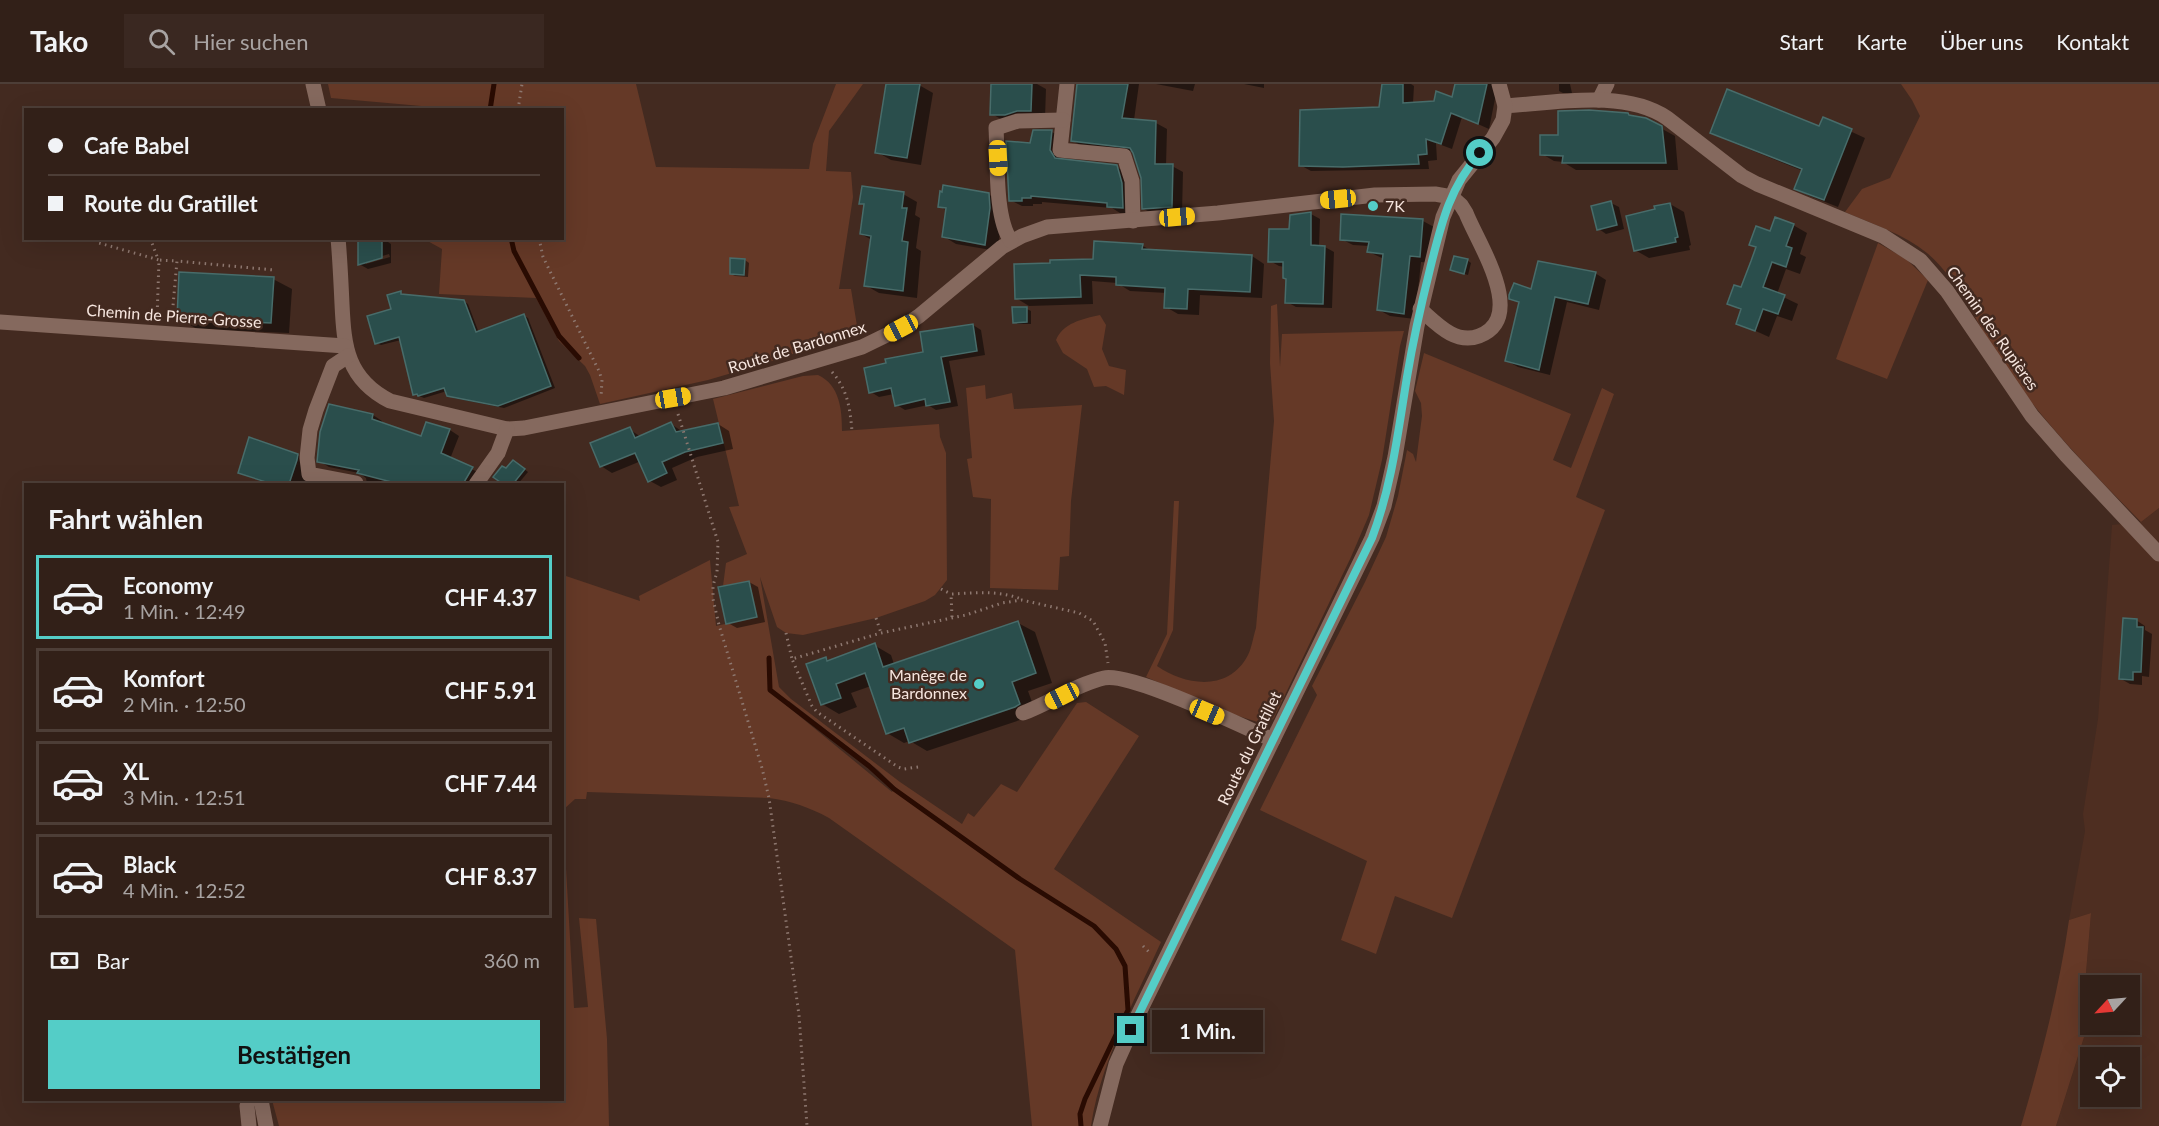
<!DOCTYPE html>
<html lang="de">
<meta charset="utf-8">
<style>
body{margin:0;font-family:Lato,sans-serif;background:#3a2821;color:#f1f3f6;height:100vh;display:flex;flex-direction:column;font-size:22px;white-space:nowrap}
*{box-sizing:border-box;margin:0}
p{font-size:20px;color:#a8a3a2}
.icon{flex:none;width:33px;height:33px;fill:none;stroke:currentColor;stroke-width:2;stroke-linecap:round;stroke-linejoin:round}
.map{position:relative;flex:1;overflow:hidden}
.panel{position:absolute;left:24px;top:399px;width:540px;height:618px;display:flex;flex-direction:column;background:#322018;border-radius:0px;box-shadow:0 6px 24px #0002,0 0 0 2px #4d3e37}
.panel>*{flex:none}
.hud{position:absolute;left:24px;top:24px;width:540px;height:132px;border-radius:0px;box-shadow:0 6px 24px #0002,0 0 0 2px #4d3e37;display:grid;align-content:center;height:132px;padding:0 24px;background:#322018}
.needle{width:39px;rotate:244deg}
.fabs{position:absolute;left:2080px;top:891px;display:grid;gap:12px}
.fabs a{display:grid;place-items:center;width:60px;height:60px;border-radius:0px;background:#322018;box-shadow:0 6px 24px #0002,0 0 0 2px #4d3e37;font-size:30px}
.end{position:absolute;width:27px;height:27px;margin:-14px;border:8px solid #54cdc7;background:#111;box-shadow:0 0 0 3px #111}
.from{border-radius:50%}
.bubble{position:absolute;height:42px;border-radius:0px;background:#322018;box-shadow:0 6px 24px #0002,0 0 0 2px #4d3e37;font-size:20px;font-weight:700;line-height:42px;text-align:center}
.car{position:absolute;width:18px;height:36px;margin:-18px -9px;border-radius:8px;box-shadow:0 0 4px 2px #0007;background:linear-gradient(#f5c518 24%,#345 0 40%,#f5c518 0 76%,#345 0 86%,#f5c518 0)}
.hud b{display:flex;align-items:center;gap:21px;height:57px;font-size:22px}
.hud b+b{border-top:2px solid #4d3e37}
.hud i{width:15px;height:15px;background:#f1f3f6}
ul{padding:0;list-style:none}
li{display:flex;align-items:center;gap:18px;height:84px;margin:0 12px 9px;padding:0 12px;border:3px solid #4d3e37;border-radius:0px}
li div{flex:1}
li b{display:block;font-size:22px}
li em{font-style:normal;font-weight:700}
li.selected{border-color:#54cdc7}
li>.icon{width:54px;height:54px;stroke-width:1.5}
h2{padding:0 24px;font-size:27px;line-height:72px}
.pay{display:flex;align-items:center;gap:15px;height:66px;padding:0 24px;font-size:22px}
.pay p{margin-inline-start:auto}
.primary-button{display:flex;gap:12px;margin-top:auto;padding:12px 24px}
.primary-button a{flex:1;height:69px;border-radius:0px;background:#54cdc7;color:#111;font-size:24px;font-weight:700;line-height:69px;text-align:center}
header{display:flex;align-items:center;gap:36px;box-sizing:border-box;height:84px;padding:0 30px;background:#322018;border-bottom:2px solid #4d3e37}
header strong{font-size:28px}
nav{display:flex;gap:33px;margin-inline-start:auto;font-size:21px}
.search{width:420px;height:54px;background:#3a2821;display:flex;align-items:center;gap:15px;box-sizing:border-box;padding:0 21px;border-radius:0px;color:#a8a3a2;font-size:22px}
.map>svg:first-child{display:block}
</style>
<header>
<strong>Tako</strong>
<div class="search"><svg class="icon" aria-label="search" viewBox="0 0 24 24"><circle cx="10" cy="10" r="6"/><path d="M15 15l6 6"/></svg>Hier suchen</div>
<nav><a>Start</a><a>Karte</a><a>Über uns</a><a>Kontakt</a></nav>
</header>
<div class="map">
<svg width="2159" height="1042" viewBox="0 0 2159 1042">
<rect width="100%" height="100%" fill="#432a20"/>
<path fill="#4e2e21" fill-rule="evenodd" d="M2159 424V1042H2056L2091 931V940H2130V902H2091V927L2086 889 2091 829 2069 836 2085 747 2083 730 2098 635 2112 441 2141 438ZM2091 974H2130V1012H2091Z"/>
<g fill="#653927" fill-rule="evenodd">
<path d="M328 0H636L656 83 809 85 813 60 836 0H863L829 47 826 87 851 88 853 113 839 205H851L858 248 766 279 708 296 600 320 590 291 585 282 559 257 536 214 439 210 442 165 424 155 562 154V26L455 25 331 14Z"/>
<path d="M1901 0H2159V424L2141 438C2093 389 2047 342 2007 286 1982 251 1960 196 1927 169 1904 150 1872 140 1845 128L1862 105 1890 94 1920 32 1912 16Z"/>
<path d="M1878 159 1906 175 1928 196 1887 295 1836 275Z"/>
<path d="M1277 220 1280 283 1282 250 1404 247 1400 262 1382 376 1369 431 1351 473 1274 634 1269 639 1264 640 1232 630 1146 593 1167 550 1174 417H1179L1173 546 1157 582C1186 602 1229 608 1248 571 1252 563 1253 553 1256 544L1274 337 1270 279 1271 222Z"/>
<path d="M1100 231 1106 241 1102 265 1109 282 1126 286 1124 311 1106 302 1094 303 1087 285 1063 269 1056 256C1063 239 1082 235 1100 231Z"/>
<path d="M1424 269 1571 330 1553 376 1571 384 1602 304 1614 310 1576 413 1605 426 1452 834 1395 812 1376 870 1341 856 1367 777 1260 726 1317 611 1312 602 1365 498 1386 453 1398 412 1407 366 1413 370 1416 378 1422 332 1421 319 1415 307Z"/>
<path d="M818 291C840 301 842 326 842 347L939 340 940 353 946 369 947 496 935 511 925 517 876 534 803 551 786 549 777 543 760 493 779 603 791 615 900 698 962 740 968 729 974 733 1001 700 1017 708 1077 619 1086 618 1139 652 1054 785 1161 858C1135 916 1100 979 1091 1042H1032L1015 866 829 734C809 723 791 717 769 714L587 708 586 715H575L563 726V491L640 517 639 512 710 476 716 542 756 533 749 497 723 502 726 479 747 470 729 423 739 422 713 315 803 292ZM789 617 878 686 895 703 892 708 786 621Z"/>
<path d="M985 301 986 315 1012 309 1014 325 1082 321 1071 417 1069 472 1060 473 1058 506 990 504 991 415 973 413 967 375 972 374 966 304Z"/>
<path d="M563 732 574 924 588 923 579 834 596 835 607 955 609 1042H279L272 1016H562Z"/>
<path d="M2091 829 2086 889 2091 931 2056 1042H2021C2041 974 2059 906 2069 836Z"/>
</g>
<g fill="#0007" fill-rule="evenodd">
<path d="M887 0 919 1 933 9 921 81 891 76 877 68Z"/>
<path d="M992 0H1037L1046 5 1045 34 1006 38 992 30Z"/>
<path d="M1078 0H1139L1134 36 1156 39 1167 45 1166 82H1172L1183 88 1182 129 1155 131 1144 125 1143 94 1133 67 1083 63 1072 56Z"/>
<path d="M1156 0H1195L1193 7Z"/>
<path d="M1244 0H1264V4Z"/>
<path d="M1383 0H1411L1414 2 1413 19 1453 15 1466 0H1498L1489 45 1462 33 1452 65 1436 59 1437 76 1428 77 1429 85 1311 87 1300 81 1380 25Z"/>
<path d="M1559 0H1570L1572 9H1563L1559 7Z"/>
<path d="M1634 34 1646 36 1675 52 1678 86H1576L1563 78 1554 77 1542 70 1560 53Z"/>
<path d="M1824 35 1865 54 1838 123 1810 112 1796 104 1803 87 1726 56 1712 49 1820 44Z"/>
<path d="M1034 48H1052L1063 54 1061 73 1063 77 1116 83 1128 89 1134 130 1120 129 1112 124 1042 118V120H1033V122H1022L1010 116 1031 60Z"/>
<path d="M903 110 917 118 915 131 920 134 916 164 921 167 917 214 879 209 865 201 872 156 861 150 866 122 861 119Z"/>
<path d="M988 110 1001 118 1003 132 997 167 956 160 943 152 947 127 940 122Z"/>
<path d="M1611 119 1619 123 1624 145 1606 150 1599 145Z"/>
<path d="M1670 120 1684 128 1691 161 1689 162 1690 166 1649 174 1635 166 1656 126Z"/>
<path d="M1311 130 1320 135 1319 163H1325L1334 168 1332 224 1296 223 1287 218 1288 195 1285 183 1279 182 1270 177 1291 147Z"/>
<path d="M1423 137 1434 143 1431 179 1421 178 1415 235 1390 232 1379 226 1384 175 1369 168V162L1353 161 1341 155Z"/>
<path d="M1793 141 1807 149 1800 170 1806 173 1800 190 1786 185 1777 210 1798 220 1792 237 1777 232 1769 253 1738 239 1742 227 1729 219 1741 205 1757 164 1751 160 1771 149Z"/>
<path d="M360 154H382L391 160V179L368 185 359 180ZM389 170 390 173 366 180V177Z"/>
<path d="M1096 158 1143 162 1152 167 1252 172 1264 180 1262 214 1200 211 1199 231 1178 230 1166 223 1167 209 1130 207 1117 199 1092 197 1093 220 1029 222 1016 214 1095 176Z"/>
<path d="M745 176 749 179 748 193 735 192 731 190Z"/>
<path d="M1467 176 1471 179 1468 191 1452 186Z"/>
<path d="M1595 189 1606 196 1599 226 1567 218 1550 291 1518 283 1507 277 1520 219 1511 214Z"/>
<path d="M273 195 292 205 289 249 197 245 178 234Z"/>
<path d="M400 209 405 212 463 217 468 220 479 249 524 232 528 234 555 304 504 324 453 314 448 311 447 307 424 314 414 310 401 256 381 261 376 259Z"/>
<path d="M1027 225 1031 227V240H1018L1014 238Z"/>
<path d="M973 241 981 246 985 271 949 277 958 322 936 326 928 321 905 326 897 321 894 310 879 313 871 308 925 269Z"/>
<path d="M330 322 373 331 382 337V339L422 353 450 346 459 352 450 375 482 390 475 400H367L366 394 359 389 329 383 319 377Z"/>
<path d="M671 340 683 348 718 340 729 347 733 365 697 373 672 384 677 396 661 403 650 397 641 377 612 389 601 382 629 345 641 353Z"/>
<path d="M297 371 311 379 306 400H267L239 388Z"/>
<path d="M518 380 528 388 518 400H505L496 393Z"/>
<path d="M749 498 758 503 765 538 737 544 728 539Z"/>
<path d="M2136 536 2145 542V546L2152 550 2149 593 2142 592V601L2130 600 2121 595Z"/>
<path d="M1018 539 1035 548 1052 599 1028 607 1036 629 1032 632 927 667 910 657 904 659 887 649 871 602 851 609 857 623 839 630 822 620 826 574 830 577 874 561 891 571 894 580Z"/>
</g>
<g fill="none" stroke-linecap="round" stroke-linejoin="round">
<g stroke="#290b02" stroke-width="5">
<path d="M490 26 494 0"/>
<path d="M511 154 514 167 559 252 579 274"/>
<path d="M769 574 770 606 869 682 894 705 1020 795 1094 842 1116 865 1125 882 1128 926 1085 1015 1080 1030 1081 1042"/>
</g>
</g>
<g fill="#2a4e4c" stroke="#486c6a" stroke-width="1.5">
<path d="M886 0H920L907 74 875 69Z"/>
<path d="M991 0H1032L1031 27H1017L1005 31H990Z"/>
<path d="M1077 0H1128L1122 34 1156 37 1155 80H1173L1172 123 1142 125 1141 94 1133 69 1130 64 1071 57Z"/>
<path d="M1382 0H1403V19L1434 17 1436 7 1452 13 1455 0H1487L1478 40 1451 29 1441 60 1426 55 1427 70 1418 71 1419 80 1343 83 1299 82 1300 26 1379 23Z"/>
<path d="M1727 5 1819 42 1823 33 1852 45 1824 116 1794 105 1802 85 1710 49Z"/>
<path d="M1589 26 1628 29 1629 31 1646 34 1662 42 1666 79H1562L1563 72 1540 71V51H1558V27Z"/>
<path d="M1033 46H1052L1050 66 1055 74 1117 81 1122 99 1123 124 1107 123V119L1031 112V114H1022V117H1009L1006 57 1030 59Z"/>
<path d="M943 101 989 109 990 124 985 161 942 153 946 124 938 123 940 107 942 108Z"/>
<path d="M862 102 904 108 902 124H907L902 157 908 158 903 207 864 202 871 152 860 150 864 120H859Z"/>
<path d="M1611 117 1617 141 1597 146 1591 122Z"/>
<path d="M1670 119 1678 153 1675 154 1676 158 1634 167 1626 132 1655 125 1654 122Z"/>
<path d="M1311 128V161L1325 162 1323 220 1285 219 1286 195 1283 194V178H1268L1269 145H1289L1290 131Z"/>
<path d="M1341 130 1423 135 1420 173 1410 172 1404 230 1377 226 1383 170 1367 168 1369 158 1340 156Z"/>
<path d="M1775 133 1794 140 1786 162 1792 164 1786 183 1772 178 1763 203 1785 211 1778 230 1763 225 1755 247 1736 240 1741 225 1727 220 1734 201 1741 203 1751 177 1756 163 1749 161 1756 142 1770 147Z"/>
<path d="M358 154H382V174L358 181Z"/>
<path d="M1094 157 1143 160 1142 165 1252 171 1250 208 1188 205 1187 225 1164 224 1165 204 1116 201V193L1080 191 1081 213 1015 215 1014 180 1050 179V176L1093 175Z"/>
<path d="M1454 172 1468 175 1464 190 1450 186Z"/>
<path d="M730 174 745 175 744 191 730 190Z"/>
<path d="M1538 177 1596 188 1588 220 1555 213 1539 286 1505 277 1519 218 1509 215V211L1514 199 1531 205Z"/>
<path d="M179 188 274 193 271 239 177 235Z"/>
<path d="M401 207V210L464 216 476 248 524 230 551 302 498 322 447 312 444 304 418 312 417 310 413 311 399 253 375 260 367 232 391 225 387 211Z"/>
<path d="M1012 223H1027V238L1013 239Z"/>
<path d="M973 240 977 267 941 273 950 318 926 322 925 315 895 322 891 304 869 309 864 284 886 279 885 275 923 268 920 248Z"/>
<path d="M329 320 373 330 372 335 421 352 426 338 450 345 441 369 473 383 463 400H399L357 389 359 386 317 378 320 348Z"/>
<path d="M671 338 676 348 718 339 723 359 685 368 662 378 667 389 648 398 635 369 600 383 590 359 630 343 635 354Z"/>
<path d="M249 353 298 370 297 376 289 400H272L238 389Z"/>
<path d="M513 376 525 385 513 400H503L493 393 502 382 506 384Z"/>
<path d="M749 497 757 533 726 540 718 503Z"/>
<path d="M2123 534 2137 535V543H2143L2141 588H2133V596L2119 595Z"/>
<path d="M1018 537 1036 589 1012 598 1020 620 1015 623 909 659 904 644 886 650 865 589 836 600 841 614 821 621 806 580 826 573 827 577 875 559 883 583Z"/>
</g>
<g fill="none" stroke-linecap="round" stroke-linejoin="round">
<g stroke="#8e7870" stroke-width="3" stroke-dasharray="1.5 4.5" stroke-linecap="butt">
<path d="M518 26 522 0"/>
<path d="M96 154 99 159 159 176"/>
<path d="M150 154 158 175"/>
<path d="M539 154 543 173 599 287 602 296 601 313"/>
<path d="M172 233 177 177 274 186"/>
<path d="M157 235 159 176 177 177"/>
<path d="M832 288C848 306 850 325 852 347"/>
<path d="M678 330 718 458 717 488 713 502V515L719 541 762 684 769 714 799 931 807 1042"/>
<path d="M941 505 951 510"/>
<path d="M952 533 951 510C975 509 998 506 1021 515"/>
<path d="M876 534 881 549"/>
<path d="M786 549 792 575"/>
<path d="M918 683 904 685 898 683 817 628 812 622 792 575 881 549 966 531 1002 519 1022 516 1079 529 1093 537 1105 559 1108 579"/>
<path d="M1143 862 1150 869"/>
</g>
<g stroke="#85695e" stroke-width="15">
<path d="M313 0 319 26"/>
<path d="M1067 0 1060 66 1124 72 1132 97 1133 137"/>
<path d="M1599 16 1607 0"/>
<path d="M1505 22C1555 19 1624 5 1667 34L1742 92 1757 100 1883 152 1920 176 1947 207 2032 332 2066 371 2159 470"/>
<path d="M338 154C340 176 341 198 342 220 344 263 347 295 390 317L507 345 524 344 724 304 862 263 901 244 919 232 1002 163 1022 152 1047 143 1218 129 1375 111 1435 110 1452 113"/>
<path d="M1011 157C994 133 998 75 996 44L1018 37 1063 36"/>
<path d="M1420 225C1436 239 1455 261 1479 252 1528 233 1478 160 1466 129L1461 121 1452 113"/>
<path d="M0 238 345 262"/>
<path d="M348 272 333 282 316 326 310 346 307 374 309 390 356 399"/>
<path d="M476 400 498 369 507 345"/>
<path d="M1023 629C1050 619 1077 600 1104 594 1131 588 1242 642 1273 656"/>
<path d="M249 1016 247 1022 249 1042"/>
<path d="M261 1016 266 1042"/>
<path d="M1100 1042 1116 980 1139 929 1372 454 1384 422 1395 373 1417 242 1443 133 1459 96 1493 54 1503 36 1505 22 1499 0"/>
</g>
</g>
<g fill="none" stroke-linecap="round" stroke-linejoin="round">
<path stroke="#54cdc7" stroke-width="8" d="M1131 946 1372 454C1392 401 1398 348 1407 293 1413 257 1421 221 1430 185 1441 141 1449 104 1480 69"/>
</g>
<g fill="#54cdc7" stroke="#432a20" stroke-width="2">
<circle cx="1373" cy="122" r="6"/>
<circle cx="979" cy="600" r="6"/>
</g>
<g text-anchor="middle" stroke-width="5" stroke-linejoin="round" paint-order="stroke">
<g font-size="16" fill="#f6e5de" stroke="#432a20" text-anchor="start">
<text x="1385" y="128">7K</text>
<text x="967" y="597" text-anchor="end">Manège de<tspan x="967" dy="18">Bardonnex</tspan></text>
</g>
<g font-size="16" fill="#f6e5de" stroke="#432a20">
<text transform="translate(174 232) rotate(4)" y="6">Chemin de Pierre-Grosse</text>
<text transform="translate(1993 244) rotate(55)" y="6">Chemin des Rupières</text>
<text transform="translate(797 263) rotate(-17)" y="6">Route de Bardonnex</text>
<text transform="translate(1249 664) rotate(-64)" y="6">Route du Gratillet</text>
</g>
</g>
</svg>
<div class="fabs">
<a><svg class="needle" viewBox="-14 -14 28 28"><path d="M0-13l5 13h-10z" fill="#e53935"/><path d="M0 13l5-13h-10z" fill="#a8a3a2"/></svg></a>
<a><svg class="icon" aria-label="locate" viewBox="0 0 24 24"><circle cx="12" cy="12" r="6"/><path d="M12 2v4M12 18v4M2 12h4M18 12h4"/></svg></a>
</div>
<i class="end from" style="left:1480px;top:69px"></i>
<i class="end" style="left:1131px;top:946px"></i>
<div class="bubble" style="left:1152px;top:926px;width:111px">1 Min.</div>
<i class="car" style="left:998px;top:74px;rotate:177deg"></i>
<i class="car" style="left:1338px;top:115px;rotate:264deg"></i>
<i class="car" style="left:1177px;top:133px;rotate:85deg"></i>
<i class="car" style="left:901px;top:244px;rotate:242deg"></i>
<i class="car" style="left:673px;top:314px;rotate:80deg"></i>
<i class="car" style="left:1062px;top:612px;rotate:243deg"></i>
<i class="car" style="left:1207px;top:628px;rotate:113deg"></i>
<div class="hud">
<b><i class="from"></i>Cafe Babel</b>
<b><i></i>Route du Gratillet</b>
</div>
<section class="panel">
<h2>Fahrt wählen</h2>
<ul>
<li class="selected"><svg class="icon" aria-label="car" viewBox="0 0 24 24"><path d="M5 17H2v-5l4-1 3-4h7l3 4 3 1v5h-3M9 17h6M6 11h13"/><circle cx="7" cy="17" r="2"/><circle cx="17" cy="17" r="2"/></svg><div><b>Economy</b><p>1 Min. · 12:49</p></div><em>CHF 4.37</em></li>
<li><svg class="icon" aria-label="car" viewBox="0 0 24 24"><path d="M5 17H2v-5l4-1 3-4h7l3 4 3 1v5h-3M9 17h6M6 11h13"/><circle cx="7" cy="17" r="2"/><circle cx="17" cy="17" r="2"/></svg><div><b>Komfort</b><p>2 Min. · 12:50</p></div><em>CHF 5.91</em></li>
<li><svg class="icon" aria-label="car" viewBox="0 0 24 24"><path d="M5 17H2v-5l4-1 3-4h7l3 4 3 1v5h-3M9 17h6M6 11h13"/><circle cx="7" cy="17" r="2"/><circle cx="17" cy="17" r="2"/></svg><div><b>XL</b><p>3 Min. · 12:51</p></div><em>CHF 7.44</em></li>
<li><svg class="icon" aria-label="car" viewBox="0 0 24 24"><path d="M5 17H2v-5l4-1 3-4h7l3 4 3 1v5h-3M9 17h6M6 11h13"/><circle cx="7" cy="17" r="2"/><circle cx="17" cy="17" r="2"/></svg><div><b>Black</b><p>4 Min. · 12:52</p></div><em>CHF 8.37</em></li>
</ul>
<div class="pay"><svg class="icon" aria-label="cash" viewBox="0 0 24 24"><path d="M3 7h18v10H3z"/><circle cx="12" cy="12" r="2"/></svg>Bar<p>360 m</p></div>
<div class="primary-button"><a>Bestätigen</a></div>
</section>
</div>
